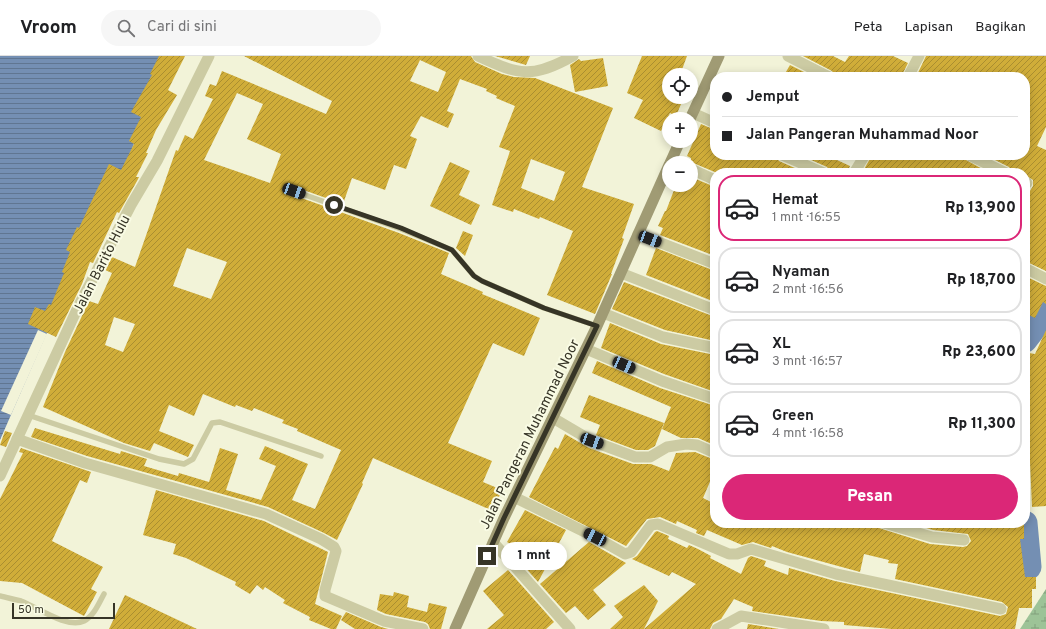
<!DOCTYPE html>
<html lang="id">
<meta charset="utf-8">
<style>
body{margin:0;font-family:Overpass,sans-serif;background:#f6f6f6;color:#202124;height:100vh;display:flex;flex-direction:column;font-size:15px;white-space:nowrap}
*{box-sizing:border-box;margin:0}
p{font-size:13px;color:#757577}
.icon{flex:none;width:22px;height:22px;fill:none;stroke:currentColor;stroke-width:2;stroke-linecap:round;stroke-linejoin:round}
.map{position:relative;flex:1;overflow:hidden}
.side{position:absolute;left:710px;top:112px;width:320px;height:360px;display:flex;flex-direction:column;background:#fff;border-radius:16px;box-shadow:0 2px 10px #0003}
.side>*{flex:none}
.banner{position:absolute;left:710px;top:16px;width:320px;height:88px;border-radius:16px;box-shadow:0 2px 10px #0003;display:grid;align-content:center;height:88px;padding:0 12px;background:#fff}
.tools{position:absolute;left:662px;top:12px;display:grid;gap:8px}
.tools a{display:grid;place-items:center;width:36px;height:36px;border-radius:50%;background:#fff;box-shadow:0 2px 10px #0003;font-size:20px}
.scale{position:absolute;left:12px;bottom:10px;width:103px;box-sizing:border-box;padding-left:4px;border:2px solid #363426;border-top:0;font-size:11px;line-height:14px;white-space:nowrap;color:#363426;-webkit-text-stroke:3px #f9fbe4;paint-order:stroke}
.end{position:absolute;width:18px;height:18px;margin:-9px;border:5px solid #363426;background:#fff;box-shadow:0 0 0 2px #fff}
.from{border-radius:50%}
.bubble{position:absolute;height:28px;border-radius:14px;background:#fff;box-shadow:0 2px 10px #0003;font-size:13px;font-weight:800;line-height:28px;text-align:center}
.car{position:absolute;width:12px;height:24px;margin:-12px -6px;border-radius:5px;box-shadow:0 0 3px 1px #0007;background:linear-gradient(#222 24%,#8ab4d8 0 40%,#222 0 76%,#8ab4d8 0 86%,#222 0)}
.banner b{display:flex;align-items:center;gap:14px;height:38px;font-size:15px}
.banner b+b{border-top:1px solid #e0e0e0}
.banner i{width:10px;height:10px;background:#202124}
ul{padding:7px 0 0;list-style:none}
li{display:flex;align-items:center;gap:12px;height:66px;margin:0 8px 6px;padding:0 4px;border:2px solid #e0e0e0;border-radius:16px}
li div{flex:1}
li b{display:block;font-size:15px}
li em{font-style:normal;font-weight:800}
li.active{border-color:#db2777}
li>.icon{width:36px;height:36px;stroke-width:1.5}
.button{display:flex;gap:8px;margin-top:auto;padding:8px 12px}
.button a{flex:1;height:46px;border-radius:24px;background:#db2777;color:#fff;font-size:16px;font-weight:800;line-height:46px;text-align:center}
header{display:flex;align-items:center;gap:24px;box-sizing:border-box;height:56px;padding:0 20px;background:#fff;border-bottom:1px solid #e0e0e0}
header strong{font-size:19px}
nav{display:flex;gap:22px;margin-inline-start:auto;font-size:14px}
.search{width:280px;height:36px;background:#f6f6f6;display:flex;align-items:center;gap:10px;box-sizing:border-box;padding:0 14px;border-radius:22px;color:#757577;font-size:15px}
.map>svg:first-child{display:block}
</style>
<header>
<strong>Vroom</strong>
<div class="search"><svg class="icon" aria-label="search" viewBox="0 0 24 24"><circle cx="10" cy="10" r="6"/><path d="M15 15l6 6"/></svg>Cari di sini</div>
<nav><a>Peta</a><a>Lapisan</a><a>Bagikan</a></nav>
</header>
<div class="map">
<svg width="1046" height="573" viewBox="0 0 1046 573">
<defs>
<pattern id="wetland-marsh" width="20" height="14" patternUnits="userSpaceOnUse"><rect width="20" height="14" fill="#9dc397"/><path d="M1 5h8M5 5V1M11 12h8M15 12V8" fill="none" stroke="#819f7b"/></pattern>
<pattern id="water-rules" width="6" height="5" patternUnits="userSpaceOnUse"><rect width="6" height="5" fill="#748fb3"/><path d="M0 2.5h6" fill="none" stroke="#607691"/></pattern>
<pattern id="building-hatch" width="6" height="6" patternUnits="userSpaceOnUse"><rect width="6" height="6" fill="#d0ad39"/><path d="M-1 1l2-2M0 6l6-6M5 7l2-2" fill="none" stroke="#aa8e30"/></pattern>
</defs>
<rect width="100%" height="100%" fill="#f2f3d8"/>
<path fill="url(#wetland-marsh)" d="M1046 533V573H1020Z"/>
<path fill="url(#water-rules)" d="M0 0H167L124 114 67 231 0 384Z"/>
<path fill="#f2f3d8" d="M38 274 47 278 11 359 1 355Z"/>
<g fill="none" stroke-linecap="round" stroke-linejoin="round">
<g stroke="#748fb3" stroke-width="25">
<path d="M1025 284 1046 257"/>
<path d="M1025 467 1029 511"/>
</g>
</g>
<g fill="url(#building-hatch)" fill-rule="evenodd">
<path d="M159 0H185L168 34 177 39 156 74 146 97H148L136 121H139L137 125 119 157 117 156 93 207 90 206 82 228 56 281 28 268 35 251 45 255 49 248 51 249 64 217 62 216 70 196 66 194 77 171 79 172 109 108 121 114 134 88 129 85 141 61 131 56 152 19 150 18Z"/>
<path d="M244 0H471L475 6 502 18 514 21 535 22 613 52 582 131 634 148 622 182 624 183 611 218H612L595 258 547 239 573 175 540 161 539 163 514 153 513 156 492 149 510 95 499 91 515 50 496 42 497 40 486 35 487 33 460 23 447 55 454 58 448 72 421 60 410 80 417 83 406 113 394 109 385 134 352 122 343 148 295 131 290 134 293 139 399 177 449 197 441 218 483 236 482 238 540 262 524 300 493 287 448 387 492 405 483 426 502 434 493 455 373 402 362 427 363 428 337 484 324 477 268 451 87 400 31 381 35 372 120 398 121 395 147 403 144 410 178 420 179 417 209 426 220 392 238 398 226 434 261 444 276 410 259 403 265 390 308 408 292 444 315 453 341 394 297 375 298 373 282 367 284 364 254 352 252 355 236 349 235 351 203 338 194 360 169 349 159 375 194 389 188 401 154 387 150 395 124 387 43 351 65 296 89 245 98 248 112 217 105 214 112 201 135 211 176 94 178 95 185 79 193 83 213 43 205 40 210 28 216 30 222 15 326 58 332 45ZM420 4 446 16 438 36 410 25ZM237 37 263 48 247 83 281 98 270 127 204 104ZM531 103 565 116 554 145 521 132ZM187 192 227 206 211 243 173 230ZM114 261 135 268 123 296 105 289Z"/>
<path d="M495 0H530L526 9Z"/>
<path d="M642 0H687L680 19H669V41H684L676 60 670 57 661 75 634 62 643 44 627 37Z"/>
<path d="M803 0H833L845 6 849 0H893L908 7 901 21H836L832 15Z"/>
<path d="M926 0H1046V71L1037 90 1046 94V215L1025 205V199L1030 190 1025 188V143L1033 130V124L1025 119V117H1013L1009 111 985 99H1025V21H916Z"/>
<path d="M603 2 608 30 575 36 570 9 579 3 581 5Z"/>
<path d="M790 9 814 21H783Z"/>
<path d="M701 68 715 74V99H775L779 105 806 117H717L691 106V102L687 100Z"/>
<path d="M800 99H826L850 110 847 117H831L827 111Z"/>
<path d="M872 99H957L986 115 985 117H862Z"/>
<path d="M450 106 470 115 459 139 480 149 471 169 430 150Z"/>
<path d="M691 121 715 131V200L660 179 663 172 658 170 665 155H666L676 129H691Z"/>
<path d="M463 175 473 179 465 200 456 192Z"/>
<path d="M656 192 715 215V246L646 219Z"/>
<path d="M1025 220 1046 230V248L1043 246 1035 262 1025 257Z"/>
<path d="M624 226 715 261V285L665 274 612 253Z"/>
<path d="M610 267 661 288 715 299V336L664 318 601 292Z"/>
<path d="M1046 274V450L1032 451 1030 406 1025 370V311L1029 297 1035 298Z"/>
<path d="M597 305 660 332 715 350V382L712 388 698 382H681L662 373 671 351 592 317Z"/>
<path d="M589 339 664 367 655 390 648 394H636L596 379 600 369 580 361Z"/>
<path d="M5 375 12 377 6 391 0 389Z"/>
<path d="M565 378 589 392 633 408H651L669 415 676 397 695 396 715 404V414L703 442 715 448V467H863L930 488 963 491 967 490 971 485 968 478 933 474 923 471V467H1024V483H1020L1025 521H1036V533H1032V552H1019L1015 573H892L844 569V566L821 565 752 555 753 551 734 543 721 563 713 567 710 573H644L696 528 672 516 669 520 632 503 637 500 655 476 657 475 669 480 668 483 687 492 689 489 698 493 711 500 710 502 741 518 748 502 751 500 766 505 764 510 788 519 789 512 835 525 1000 560 1006 558 1008 551 1002 546 895 523 898 508 888 507 889 504 864 498 860 516 787 496 772 490 771 492 753 486 742 489 707 474 704 480 696 477 697 474 677 465 676 468 660 461 647 463 626 490 529 441 555 391 558 393Z"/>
<path d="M21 392 91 416 87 427 80 424 52 485 103 511 91 533 97 536 84 560 22 527 0 525V443L23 397 19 396Z"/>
<path d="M156 434 264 465 328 496 315 548 342 560 336 573H331L309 564 310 561 283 547 285 544 265 531 263 534 257 529 250 538 235 529 236 526 186 502 173 498 176 488 143 479Z"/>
<path d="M525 454 566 474 538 526 517 502 522 495 507 486Z"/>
<path d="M589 486 626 507 593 534 606 549 588 564 575 550 566 557 540 528Z"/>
<path d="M508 514 554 566 546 573H487L504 559 483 535Z"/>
<path d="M644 529 658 545 644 573H610L623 561 614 550Z"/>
<path d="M394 536 409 540 407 551 427 556 429 547 447 551 441 573H430L428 568 425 566 386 558 377 554 380 538 393 540Z"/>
<path d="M125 539 197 573H109Z"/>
<path d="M346 556 381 571 388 573H355L341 564Z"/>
<path d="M748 568 779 573H747Z"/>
</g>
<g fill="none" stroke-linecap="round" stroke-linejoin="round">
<g stroke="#cccba3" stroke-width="5.5">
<path d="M294 135 401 173 452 194 474 220 482 225 544 252 597 270"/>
<path d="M28 359 159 403 184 408 193 403 212 367 220 366 321 400"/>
<path d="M0 540C7 542 14 543 21 545 37 551 67 573 84 565 94 560 99 547 104 538"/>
</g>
<g stroke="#cccba3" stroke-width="11">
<path d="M788 0 829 21"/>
<path d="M908 21 919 0"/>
<path d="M693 57 715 67"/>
<path d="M782 99 824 117"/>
<path d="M969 99 1006 117"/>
<path d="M691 113 715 124"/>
<path d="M854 117 865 99"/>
<path d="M1025 126 1027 127"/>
<path d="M638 178 715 208"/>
<path d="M1025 212 1046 223"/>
<path d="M621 217 715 254"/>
<path d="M603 257 663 281 715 292"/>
<path d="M586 293 662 325 715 343"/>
<path d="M553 362 592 385 635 401H650L667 391 686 388 697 389 715 397"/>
<path d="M17 383 85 407 266 458 321 483 334 491 336 495 325 534V540L384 565 423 573"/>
<path d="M514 441 595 481 625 498 631 496 651 469 658 468 729 498H737L751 493 836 518 1001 553"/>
<path d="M884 467 932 481 964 484"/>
<path d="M493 486 570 573"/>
<path d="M717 573 741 560 824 573"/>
</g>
<g stroke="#cccba3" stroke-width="11">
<path d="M478 0C519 19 532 23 573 0"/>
<path d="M0 420 79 249 131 149 157 105 209 0"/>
</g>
<g stroke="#a09b74" stroke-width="11">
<path d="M690 63 719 0"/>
<path d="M670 107 680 85"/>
<path d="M455 573 504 462 597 270 669 109"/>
</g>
</g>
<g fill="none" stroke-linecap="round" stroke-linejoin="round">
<path stroke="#363426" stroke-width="5" d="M334 149 401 172 452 194 474 220 482 225 544 252 597 270 504 462 487 500"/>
</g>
<g text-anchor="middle" stroke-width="4" stroke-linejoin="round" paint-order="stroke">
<g font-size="14" fill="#363426" stroke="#f9fbe4">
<text transform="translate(101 208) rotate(-63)" y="5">Jalan Barito Hulu</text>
<text transform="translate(529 378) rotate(-64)" y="5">Jalan Pangeran Muhammad Noor</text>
</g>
</g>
</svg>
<div class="tools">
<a><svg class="icon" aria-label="locate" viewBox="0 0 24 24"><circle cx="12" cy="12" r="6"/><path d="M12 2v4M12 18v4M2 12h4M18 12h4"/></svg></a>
<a>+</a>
<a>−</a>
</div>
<div class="scale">50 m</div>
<i class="end from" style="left:334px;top:149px"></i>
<i class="end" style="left:487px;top:500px"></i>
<div class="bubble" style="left:501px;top:486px;width:66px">1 mnt</div>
<i class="car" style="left:294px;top:135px;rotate:110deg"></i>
<i class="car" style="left:650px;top:183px;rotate:111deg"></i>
<i class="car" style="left:624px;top:309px;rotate:114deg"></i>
<i class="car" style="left:592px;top:385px;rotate:110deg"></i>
<i class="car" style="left:595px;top:481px;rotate:296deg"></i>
<div class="banner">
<b><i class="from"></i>Jemput</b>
<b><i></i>Jalan Pangeran Muhammad Noor</b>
</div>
<section class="side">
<ul>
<li class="active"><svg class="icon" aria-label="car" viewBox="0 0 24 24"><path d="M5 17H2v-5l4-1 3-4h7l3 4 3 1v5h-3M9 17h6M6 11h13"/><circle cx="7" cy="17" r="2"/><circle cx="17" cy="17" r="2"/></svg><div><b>Hemat</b><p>1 mnt · 16:55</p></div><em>Rp 13,900</em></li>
<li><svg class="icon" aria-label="car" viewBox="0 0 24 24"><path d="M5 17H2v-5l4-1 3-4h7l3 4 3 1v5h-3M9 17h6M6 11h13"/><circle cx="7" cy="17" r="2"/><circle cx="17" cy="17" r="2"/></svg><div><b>Nyaman</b><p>2 mnt · 16:56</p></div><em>Rp 18,700</em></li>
<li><svg class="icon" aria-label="car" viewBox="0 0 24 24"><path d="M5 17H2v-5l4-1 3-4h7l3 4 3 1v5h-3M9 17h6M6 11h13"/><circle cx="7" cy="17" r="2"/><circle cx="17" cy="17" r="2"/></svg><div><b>XL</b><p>3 mnt · 16:57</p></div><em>Rp 23,600</em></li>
<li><svg class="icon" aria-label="car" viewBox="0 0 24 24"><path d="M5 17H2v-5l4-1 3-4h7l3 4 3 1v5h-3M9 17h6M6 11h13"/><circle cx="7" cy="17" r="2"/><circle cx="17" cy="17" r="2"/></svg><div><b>Green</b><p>4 mnt · 16:58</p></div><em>Rp 11,300</em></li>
</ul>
<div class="button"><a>Pesan</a></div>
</section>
</div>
